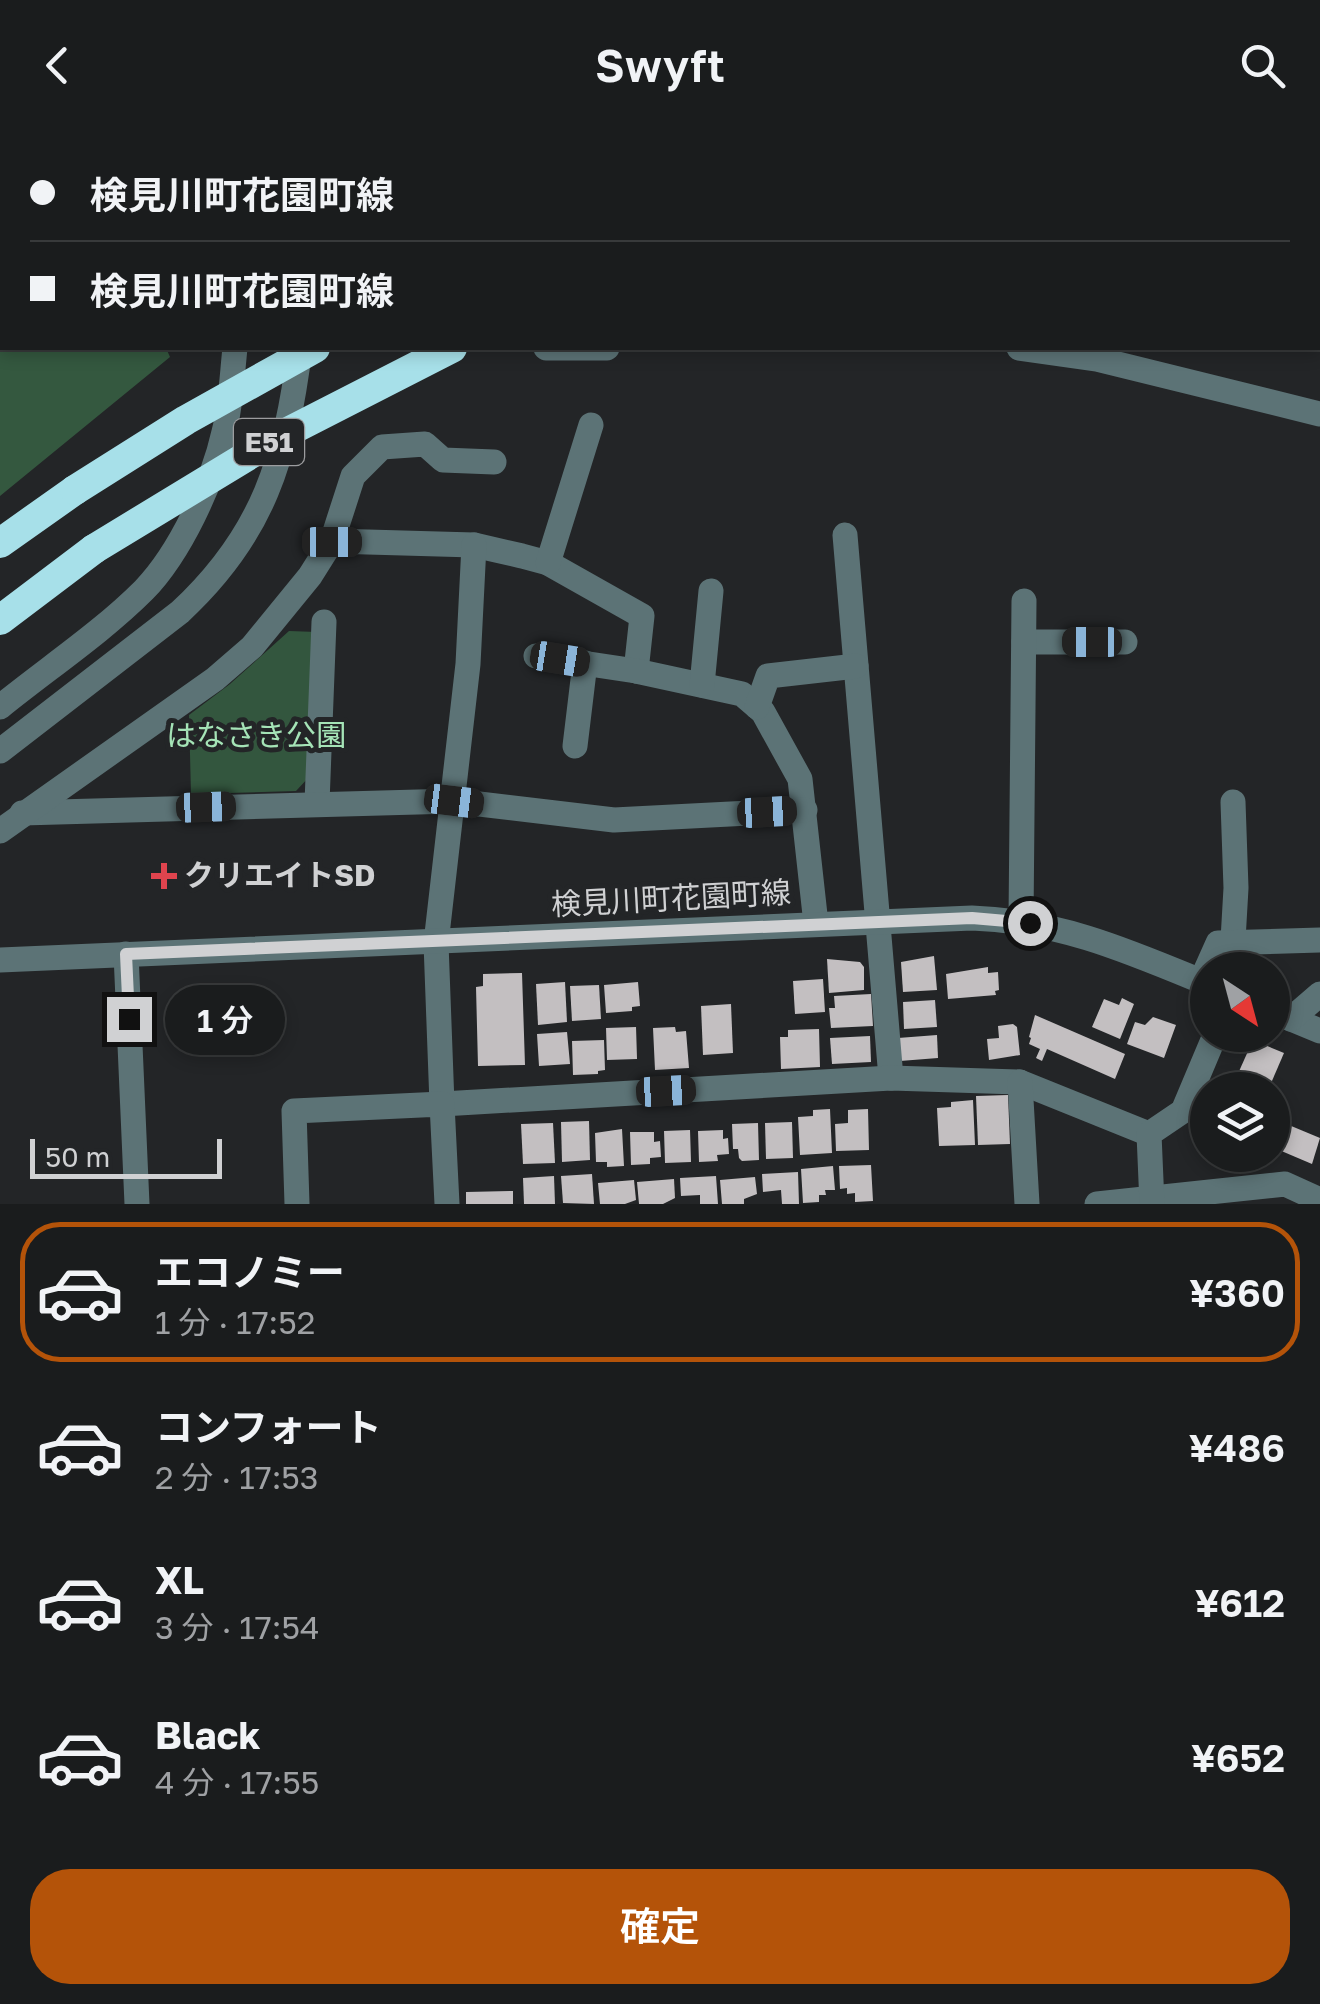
<!DOCTYPE html>
<html lang="ja">
<meta charset="utf-8">
<style>
body{margin:0;font-family:"Golos Text","Noto Sans JP",sans-serif;background:#232526;color:#f1f3f6;height:100vh;display:flex;flex-direction:column;font-size:38px;white-space:nowrap}
*{box-sizing:border-box;margin:0}
p{font-size:32px;color:#9fa1a4}
.icon{flex:none;width:55px;height:55px;fill:none;stroke:currentColor;stroke-width:2;stroke-linecap:round;stroke-linejoin:round}
.map{position:relative;height:1074px;overflow:hidden}
.side{display:flex;flex-direction:column;background:#1a1c1d;flex:1}
.side>*{flex:none}
.hud{position:absolute;left:0px;top:0px;width:1320px;height:220px;box-shadow:0 5px 15px #0003,0 0 0 2px #383a3b;display:grid;align-content:center;height:220px;padding:0 30px;background:#1a1c1d}
.needle{width:65px;rotate:144deg}
.buttons{position:absolute;left:1190px;top:822px;display:grid;gap:20px}
.buttons a{display:grid;place-items:center;width:100px;height:100px;border-radius:50%;background:#1a1c1d;box-shadow:0 5px 15px #0003,0 0 0 2px #383a3b;font-size:50px}
.scale{position:absolute;left:30px;bottom:25px;width:192px;box-sizing:border-box;padding-left:10px;border:5px solid #d0d1d3;border-top:0;font-size:28px;line-height:35px;white-space:nowrap;color:#d0d1d3;-webkit-text-stroke:8px #232527;paint-order:stroke}
.end{position:absolute;width:45px;height:45px;margin:-22px;border:12px solid #d0d1d3;background:#111;box-shadow:0 0 0 5px #111}
.from{border-radius:50%}
.bubble{position:absolute;height:70px;border-radius:35px;background:#1a1c1d;box-shadow:0 5px 15px #0003,0 0 0 2px #383a3b;font-size:32px;font-weight:600;line-height:70px;text-align:center}
.car{position:absolute;width:30px;height:60px;margin:-30px -15px;border-radius:12px;box-shadow:0 0 8px 2px #0007;background:linear-gradient(#222 24%,#8ab4d8 0 40%,#222 0 76%,#8ab4d8 0 86%,#222 0)}
.hud b{display:flex;align-items:center;gap:35px;height:95px;font-size:38px}
.hud b+b{border-top:2px solid #383a3b}
.hud i{width:25px;height:25px;background:#f1f3f6}
ul{padding:18px 0 0;list-style:none}
li{display:flex;align-items:center;gap:30px;height:140px;margin:0 20px 15px;padding:0 10px;border:5px solid transparent;border-radius:40px}
li div{flex:1}
li b{display:block;font-size:38px}
li em{font-style:normal;font-weight:600}
li.active{border-color:#b45309}
li>.icon{width:90px;height:90px;stroke-width:1.5}
.primary-button{display:flex;gap:20px;margin-top:auto;padding:20px 30px}
.primary-button a{flex:1;height:115px;border-radius:40px;background:#b45309;color:#fff;font-size:40px;font-weight:600;line-height:115px;text-align:center}
header{display:flex;justify-content:space-between;align-items:center;height:130px;padding:0 30px;background:#1a1c1d;font-size:45px;font-weight:600}
.map>svg:first-child{display:block}
</style>
<header><svg class="icon" aria-label="back" viewBox="0 0 24 24"><path d="M15 5l-7 7 7 7"/></svg>Swyft<svg class="icon" aria-label="search" viewBox="0 0 24 24"><circle cx="10" cy="10" r="6"/><path d="M15 15l6 6"/></svg></header>
<div class="map">
<svg width="1320" height="1074" viewBox="0 0 1320 1074">
<rect width="100%" height="100%" fill="#232527"/>
<path fill="#33563e" d="M289 501 317 502 309 647 296 661 191 664 189 585 230 554Z"/>
<path fill="#34583f" d="M0 143 2 218H166L170 227 0 366Z"/>
<g fill="#c3bfc1">
<path d="M934 826 937 860 903 862 901 832Z"/>
<path d="M827 829 860 832 864 837V860L829 863Z"/>
<path d="M988 837V843L998 842 999 860 995 861 996 865 948 869 946 844Z"/>
<path d="M522 843 525 935 478 936 476 857 483 856V844Z"/>
<path d="M823 849 825 882 795 884 793 851Z"/>
<path d="M565 852 567 892 538 895 536 854Z"/>
<path d="M638 852 640 876 632 877V881L606 883 604 855Z"/>
<path d="M599 855 601 889 572 891 570 856Z"/>
<path d="M871 864 873 896 831 898 829 878H835L834 866Z"/>
<path d="M1122 868 1134 874 1120 909 1092 897 1104 869 1119 875Z"/>
<path d="M935 870 937 897 904 899 903 872Z"/>
<path d="M731 874 733 923 703 925 701 876Z"/>
<path d="M1035 885 1125 924 1115 949 1047 919 1042 931 1036 928 1040 919 1029 914 1031 908 1029 907Z"/>
<path d="M1153 887 1176 895 1164 928 1127 914 1135 892 1145 895Z"/>
<path d="M1013 894 1017 897 1020 925 989 930 987 909 999 908 998 896Z"/>
<path d="M636 897 637 929 607 930 606 898Z"/>
<path d="M675 897 676 902 686 901 689 938 655 940 653 898Z"/>
<path d="M819 899 820 937 781 939 780 907H788V900Z"/>
<path d="M567 902 570 934 539 936 537 904Z"/>
<path d="M937 905 938 928 900 931 898 908Z"/>
<path d="M870 906 871 932 832 934 830 908Z"/>
<path d="M604 910 605 940 598 941V944L573 945 572 911Z"/>
<path d="M1253 910 1284 923 1268 960 1232 957Z"/>
<path d="M1008 965 1010 1014 978 1015 976 966Z"/>
<path d="M973 970 975 1015 939 1016 937 978 951 977V972Z"/>
<path d="M830 979 832 1023 800 1025 798 987 813 986V980Z"/>
<path d="M868 979 869 1020 836 1021 835 994 848 993V980Z"/>
<path d="M1272 988 1320 1008 1312 1034 1272 1017Z"/>
<path d="M589 991 590 1030 562 1032 561 992Z"/>
<path d="M792 992 793 1028 766 1029 765 993Z"/>
<path d="M553 993 555 1033 523 1034 521 994Z"/>
<path d="M758 993 759 1030 742 1031 739 1028 738 1019H733L732 994Z"/>
<path d="M622 999 624 1036 607 1037V1032H596L595 1003Z"/>
<path d="M690 1000 691 1032 665 1033 664 1001Z"/>
<path d="M723 1000V1009L728 1008 729 1024 717 1025 718 1031 699 1032 698 1001Z"/>
<path d="M630 1002H654V1012L660 1011 661 1027 650 1028V1034L631 1035Z"/>
<path d="M1227 1025H1256L1259 1029 1237 1042Z"/>
<path d="M871 1035 873 1071 855 1072V1063L847 1064V1058L840 1059 839 1036Z"/>
<path d="M833 1036 835 1060H825L826 1065H819V1072L803 1073 801 1039Z"/>
<path d="M798 1042 799 1074H782L781 1060 763 1062 762 1044Z"/>
<path d="M592 1044 594 1074 563 1073 561 1046Z"/>
<path d="M554 1046 555 1074H524L523 1048Z"/>
<path d="M716 1046 718 1074H700V1065L681 1066 680 1048Z"/>
<path d="M755 1047 757 1064 744 1069V1074H722L720 1050Z"/>
<path d="M674 1049 675 1068 663 1074H639L637 1052Z"/>
<path d="M634 1050 636 1070 625 1074H600L598 1053Z"/>
<path d="M513 1061V1074H466V1062Z"/>
</g>
<g fill="none" stroke-linecap="round" stroke-linejoin="round">
<g stroke="#5c7376" stroke-width="25">
<path d="M258 2 259 0"/>
<path d="M320 2 321 0"/>
<path d="M0 99H2"/>
<path d="M546 218H607"/>
<path d="M1019 218 1097 229 1320 284"/>
<path d="M845 405 891 948"/>
<path d="M332 411 474 415 522 426 548 433 642 486 636 541"/>
<path d="M474 415 468 534 436 813 442 974 891 948 1020 952 1149 1004"/>
<path d="M548 433 591 295"/>
<path d="M1024 512H1125"/>
<path d="M536 526 636 541 742 564 763 582 800 649 816 794"/>
<path d="M702 555 711 461"/>
<path d="M0 577C48 538 101 503 144 460 180 423 213 352 224 302 231 275 232 245 235 218"/>
<path d="M757 577 768 546 856 536"/>
<path d="M575 616 585 533"/>
<path d="M0 621 180 482C264 404 286 328 300 218"/>
<path d="M317 673 324 492"/>
<path d="M22 683 454 671 614 690 805 680"/>
<path d="M0 701 215 549 252 517 310 446 332 411 353 346 382 317 425 314 443 330 494 332"/>
<path d="M1021 791 1024 471"/>
<path d="M1233 810 1236 758 1233 672"/>
<path d="M126 824 137 1074"/>
<path d="M0 830 972 788C1060 791 1128 821 1208 854"/>
<path d="M1201 851 1218 813 1320 810"/>
<path d="M1272 881 1320 901"/>
<path d="M1291 889 1320 864"/>
<path d="M1020 952 1027 1074"/>
<path d="M297 1074 294 981 442 974 447 1074"/>
<path d="M1097 1074 1285 1054 1320 1070"/>
<path d="M1152 1074 1149 1004 1183 981 1215 905"/>
</g>
<g stroke="#a7e0e9" stroke-width="30">
<path d="M626 0 669 2"/>
<path d="M42 2 75 0"/>
<path d="M795 2H899"/>
<path d="M1282 2 1320 0"/>
<path d="M0 6 2 5"/>
<path d="M1318 38 1320 39"/>
<path d="M0 413 75 360"/>
<path d="M0 490 94 419"/>
</g>
<g stroke="#a7e0e9" stroke-width="30">
<path d="M892 2 902 0"/>
<path d="M75 360 186 290 315 218"/>
<path d="M94 419 280 306 452 218"/>
</g>
</g>
<g fill="none" stroke-linecap="round" stroke-linejoin="round">
<path stroke="#d0d1d3" stroke-width="12" d="M129 889 126 824 972 788 1030 793"/>
</g>
<path fill="#e0444e" stroke="#232527" stroke-width="4" d="M159 731h10v10h10v10h-10v10h-10v-10h-10v-10h10z"/>
<g text-anchor="middle" stroke-width="10" stroke-linejoin="round" paint-order="stroke">
<rect fill="#232527" stroke="#9c9d9f" stroke-width="2.5" x="234" y="289" width="70" height="46" rx="8"/>
<g font-size="28" font-weight="bold" fill="#d0d1d3">
<text x="269" y="322">E51</text>
</g>
<g font-size="30" fill="#a5e4b7" stroke="#232527">
<text x="256" y="616">はなさき公園</text>
</g>
<g font-size="30" font-weight="bold" fill="#d0d1d3" stroke="#232527" text-anchor="start">
<text x="184" y="756">クリエイトSD</text>
</g>
<g font-size="30" fill="#d0d1d3" stroke="#232527">
<text transform="translate(671 769) rotate(-3)" y="10">検見川町花園町線</text>
</g>
</g>
</svg>
<div class="buttons">
<a><svg class="needle" viewBox="-14 -14 28 28"><path d="M0-13l5 13h-10z" fill="#e53935"/><path d="M0 13l5-13h-10z" fill="#9fa1a4"/></svg></a>
<a><svg class="icon" aria-label="layers" viewBox="0 0 24 24"><path d="M12 4l9 5-9 5-9-5zM3 14l9 5 9-5"/></svg></a>
</div>
<div class="scale">50 m</div>
<i class="end from" style="left:1030px;top:793px"></i>
<i class="end" style="left:129px;top:889px"></i>
<div class="bubble" style="left:165px;top:855px;width:120px">1 分</div>
<i class="car" style="left:332px;top:412px;rotate:90deg"></i>
<i class="car" style="left:1092px;top:512px;rotate:270deg"></i>
<i class="car" style="left:560px;top:529px;rotate:99deg"></i>
<i class="car" style="left:454px;top:671px;rotate:97deg"></i>
<i class="car" style="left:206px;top:677px;rotate:88deg"></i>
<i class="car" style="left:767px;top:682px;rotate:87deg"></i>
<i class="car" style="left:666px;top:961px;rotate:87deg"></i>
<div class="hud">
<b><i class="from"></i>検見川町花園町線</b>
<b><i></i>検見川町花園町線</b>
</div>
</div>
<section class="side">
<ul>
<li class="active"><svg class="icon" aria-label="car" viewBox="0 0 24 24"><path d="M5 17H2v-5l4-1 3-4h7l3 4 3 1v5h-3M9 17h6M6 11h13"/><circle cx="7" cy="17" r="2"/><circle cx="17" cy="17" r="2"/></svg><div><b>エコノミー</b><p>1 分 · 17:52</p></div><em>¥360</em></li>
<li><svg class="icon" aria-label="car" viewBox="0 0 24 24"><path d="M5 17H2v-5l4-1 3-4h7l3 4 3 1v5h-3M9 17h6M6 11h13"/><circle cx="7" cy="17" r="2"/><circle cx="17" cy="17" r="2"/></svg><div><b>コンフォート</b><p>2 分 · 17:53</p></div><em>¥486</em></li>
<li><svg class="icon" aria-label="car" viewBox="0 0 24 24"><path d="M5 17H2v-5l4-1 3-4h7l3 4 3 1v5h-3M9 17h6M6 11h13"/><circle cx="7" cy="17" r="2"/><circle cx="17" cy="17" r="2"/></svg><div><b>XL</b><p>3 分 · 17:54</p></div><em>¥612</em></li>
<li><svg class="icon" aria-label="car" viewBox="0 0 24 24"><path d="M5 17H2v-5l4-1 3-4h7l3 4 3 1v5h-3M9 17h6M6 11h13"/><circle cx="7" cy="17" r="2"/><circle cx="17" cy="17" r="2"/></svg><div><b>Black</b><p>4 分 · 17:55</p></div><em>¥652</em></li>
</ul>
<div class="primary-button"><a>確定</a></div>
</section>
